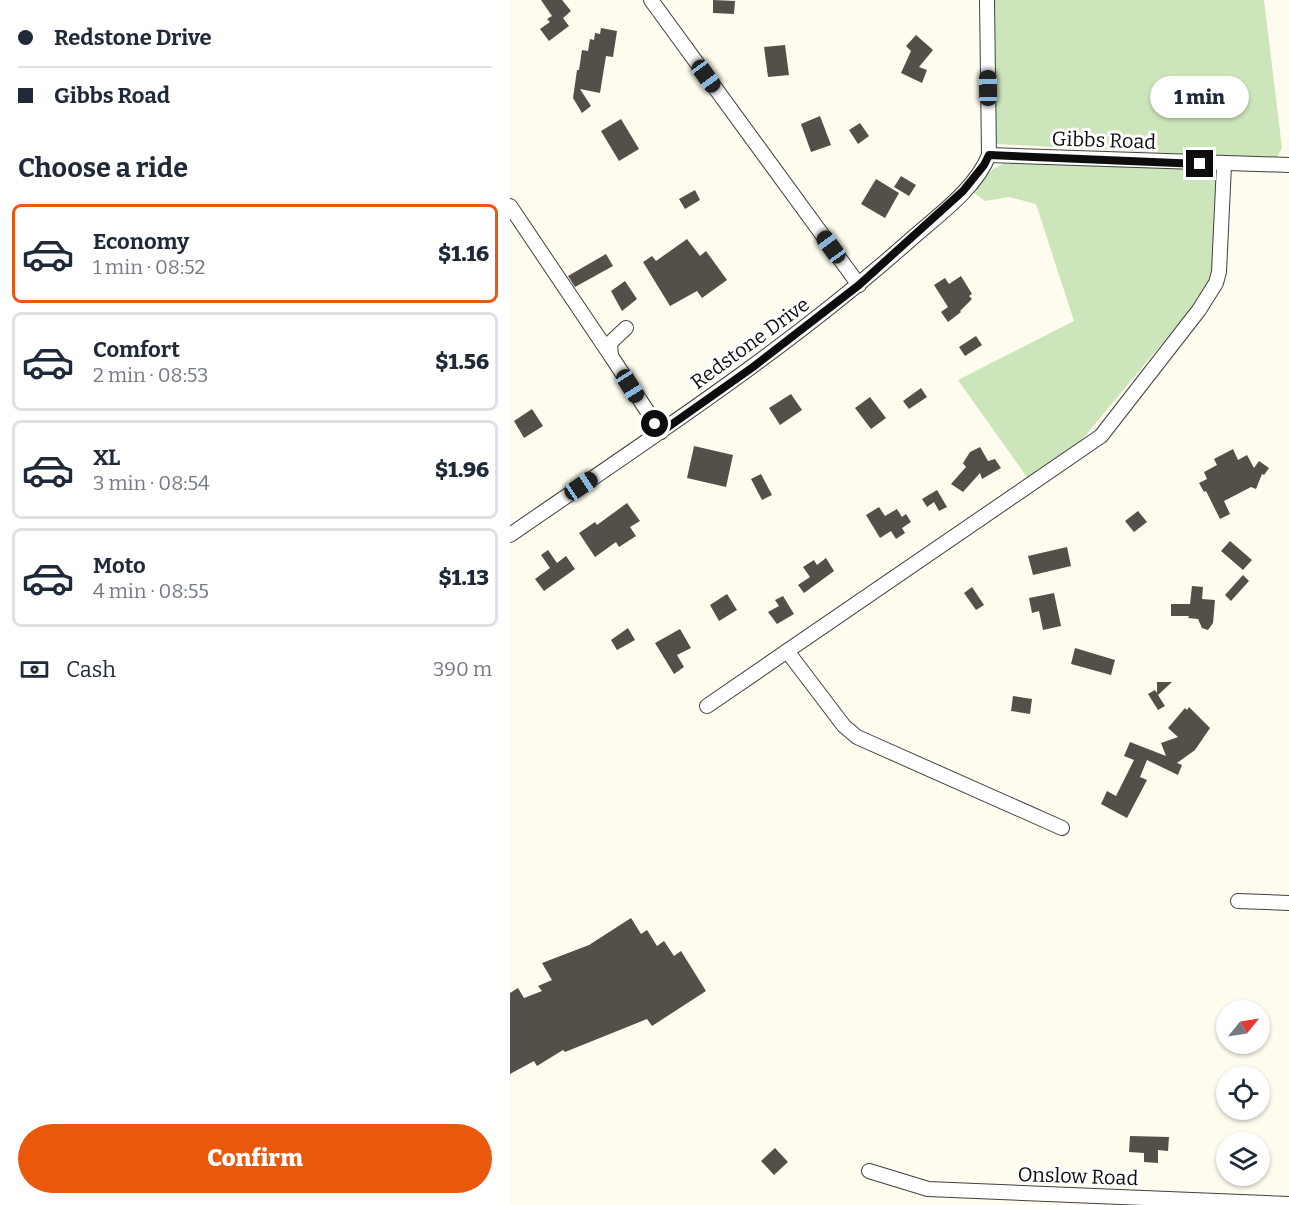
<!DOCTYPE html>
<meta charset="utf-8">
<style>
body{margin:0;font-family:Bitter,serif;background:#f2f2f3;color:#1f2937;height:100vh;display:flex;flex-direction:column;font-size:22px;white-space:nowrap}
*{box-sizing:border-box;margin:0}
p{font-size:20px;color:#747a83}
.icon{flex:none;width:33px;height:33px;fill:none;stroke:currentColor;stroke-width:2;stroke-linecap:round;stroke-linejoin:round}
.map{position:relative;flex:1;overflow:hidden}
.sheet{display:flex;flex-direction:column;background:#fff;width:510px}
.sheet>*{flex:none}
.hud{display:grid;align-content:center;height:132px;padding:0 18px;background:#fff}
.needle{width:39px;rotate:60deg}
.fabs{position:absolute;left:706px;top:1000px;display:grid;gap:12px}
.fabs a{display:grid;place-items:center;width:54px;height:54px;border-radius:50%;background:#fff;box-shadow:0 2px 4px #0004;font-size:30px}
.end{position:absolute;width:27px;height:27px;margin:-14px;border:8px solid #0d0d0d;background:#fff;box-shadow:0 0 0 3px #fff}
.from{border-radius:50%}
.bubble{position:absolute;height:42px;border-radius:21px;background:#fff;box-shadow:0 2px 4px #0004;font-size:20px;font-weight:800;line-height:42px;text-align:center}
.car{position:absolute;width:18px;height:36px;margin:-18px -9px;border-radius:8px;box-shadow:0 0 4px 2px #0007;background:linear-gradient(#222 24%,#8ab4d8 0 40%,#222 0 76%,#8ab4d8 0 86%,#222 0)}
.hud b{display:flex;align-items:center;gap:21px;height:57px;font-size:22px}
.hud b+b{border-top:2px solid #e0e1e3}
.hud i{width:15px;height:15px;background:#1f2937}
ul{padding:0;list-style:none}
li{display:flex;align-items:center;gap:18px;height:99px;margin:0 12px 9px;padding:0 6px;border:3px solid #e0e1e3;border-radius:9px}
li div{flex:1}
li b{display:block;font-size:22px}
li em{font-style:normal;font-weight:800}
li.active{border-color:#ea580c}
li>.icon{width:54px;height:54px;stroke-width:1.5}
h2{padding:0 18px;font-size:27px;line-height:72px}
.pay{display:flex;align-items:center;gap:15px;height:66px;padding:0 18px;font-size:22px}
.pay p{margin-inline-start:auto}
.primary-button{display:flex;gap:12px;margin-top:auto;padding:12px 18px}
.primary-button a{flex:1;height:69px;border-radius:36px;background:#ea580c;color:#fff;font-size:24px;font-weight:800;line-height:69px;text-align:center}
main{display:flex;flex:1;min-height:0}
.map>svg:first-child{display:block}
</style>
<main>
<section class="sheet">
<div class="hud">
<b><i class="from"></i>Redstone Drive</b>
<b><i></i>Gibbs Road</b>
</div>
<h2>Choose a ride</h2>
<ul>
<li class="active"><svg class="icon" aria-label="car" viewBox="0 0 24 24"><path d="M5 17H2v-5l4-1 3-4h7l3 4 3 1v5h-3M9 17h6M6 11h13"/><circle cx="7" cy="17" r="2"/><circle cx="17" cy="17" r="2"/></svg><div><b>Economy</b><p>1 min · 08:52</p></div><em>$1.16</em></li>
<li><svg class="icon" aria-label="car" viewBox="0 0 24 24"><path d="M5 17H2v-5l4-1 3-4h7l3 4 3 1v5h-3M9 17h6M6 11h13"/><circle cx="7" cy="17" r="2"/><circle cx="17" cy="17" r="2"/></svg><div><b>Comfort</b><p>2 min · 08:53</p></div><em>$1.56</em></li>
<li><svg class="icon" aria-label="car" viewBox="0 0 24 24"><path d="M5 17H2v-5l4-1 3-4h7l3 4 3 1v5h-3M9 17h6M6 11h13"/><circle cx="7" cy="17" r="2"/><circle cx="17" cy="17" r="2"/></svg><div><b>XL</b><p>3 min · 08:54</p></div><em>$1.96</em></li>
<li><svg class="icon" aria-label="car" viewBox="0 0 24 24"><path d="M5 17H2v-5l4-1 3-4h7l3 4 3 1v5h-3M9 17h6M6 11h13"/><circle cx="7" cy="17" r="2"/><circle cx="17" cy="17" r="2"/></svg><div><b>Moto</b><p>4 min · 08:55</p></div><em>$1.13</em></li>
</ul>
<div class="pay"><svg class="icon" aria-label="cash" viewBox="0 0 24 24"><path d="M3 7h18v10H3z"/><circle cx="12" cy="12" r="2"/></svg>Cash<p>390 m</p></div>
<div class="primary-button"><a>Confirm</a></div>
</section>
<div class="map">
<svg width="779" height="1205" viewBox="0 0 779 1205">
<rect width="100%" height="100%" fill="#fefcee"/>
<g fill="#cde5bb">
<path d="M485 0H754L772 148 766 159 486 144Z"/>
<path d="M495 163 700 170 706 179 707 242 705 273 694 293 570 442 519 480 448 380 564 321 526 204 499 197 475 201 464 193V187L483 169Z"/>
</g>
<g fill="#554f4a">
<path d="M31 0H52L61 11 53 18 59 26 39 41 30 29 40 22 37 19 42 16Z"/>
<path d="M203 0 225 1 224 14 203 13Z"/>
<path d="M91 28 107 31 103 57 96 56 90 93 70 89 81 106 72 113 63 98 67 70H69L72 50 78 51 80 39 84 40 85 33 90 34Z"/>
<path d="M406 35 423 50 409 67 417 70 412 83 391 73 401 51 396 46Z"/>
<path d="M275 45 279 75 258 77 254 47Z"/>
<path d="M310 116 321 145 301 152 291 124Z"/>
<path d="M111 119 129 149 109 161 91 131Z"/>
<path d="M350 123 359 136 348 144 339 130Z"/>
<path d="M391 176 406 185 399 196 384 187Z"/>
<path d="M366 179 389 193 375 218 351 204Z"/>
<path d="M185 190 190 200 175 209 169 199Z"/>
<path d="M177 239 190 256 196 251 217 280 192 298 187 291 160 306 133 262 142 256 146 261Z"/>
<path d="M96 254 103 266 65 287 58 276Z"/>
<path d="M451 276 462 294 459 296 462 299 450 311 451 312 438 322 431 312 438 307 424 285 435 278 439 284Z"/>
<path d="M115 281 127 299 112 311 101 291Z"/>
<path d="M466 336 472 345 455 356 449 347Z"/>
<path d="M411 388 417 397 399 409 393 401Z"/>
<path d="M281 394 292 410 270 425 259 408Z"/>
<path d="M360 397 376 418 361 429 345 408Z"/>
<path d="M22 409 33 426 14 438 4 421Z"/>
<path d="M184 446 223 455 216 487 177 478Z"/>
<path d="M470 447 478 461 485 459 491 468 472 479 470 473 453 492 441 484 456 467 453 463 460 452Z"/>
<path d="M723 449 728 460 737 455 744 468 749 461 759 468 754 475 752 474 746 489 741 487 714 501 720 514 710 519 696 491 694 492 689 483 697 479 694 472 707 465 704 459Z"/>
<path d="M251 474 262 495 252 500 241 479Z"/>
<path d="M427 490 437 507 429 511 424 502 417 507 412 499Z"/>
<path d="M117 503 130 521 120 527 126 536 109 547 106 542 85 557 69 533 85 522 87 525Z"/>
<path d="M369 507 375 516 387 509 392 517 396 514 401 522 392 528 395 533 386 539 381 531 370 538 356 515Z"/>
<path d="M628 511 637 522 624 532 615 521Z"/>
<path d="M720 541 742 560 733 570 711 551Z"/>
<path d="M557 547 561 566 523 575 518 556Z"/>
<path d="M38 550 47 563 56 556 65 569 34 591 25 579 40 568 31 555Z"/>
<path d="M316 558 324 571 294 593 288 585 300 577 293 567 304 560 307 565Z"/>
<path d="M733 575 739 581 721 601 715 595Z"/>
<path d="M682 586 693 587 692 599 705 600 703 623 698 630 692 628 688 619 678 618 679 616H661V604H680Z"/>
<path d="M462 587 474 605 466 610 454 593Z"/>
<path d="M544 593 551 626 533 630 529 611 522 613 519 598Z"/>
<path d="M217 594 227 610 209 621 200 605Z"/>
<path d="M273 596 284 614 267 624 258 612 269 606 265 600Z"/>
<path d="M118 628 125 640 107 650 101 640Z"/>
<path d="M170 629 181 648 167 655 174 667 164 674 145 643Z"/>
<path d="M565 648 605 660 601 675 561 664Z"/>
<path d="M647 682H662L648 695 655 706 648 710 638 694 645 690 647 693Z"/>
<path d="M503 696 522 699 520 714 501 711Z"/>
<path d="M679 707 700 728 685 750 667 763 672 765 668 775 637 760 630 777 637 780 617 818 591 804 597 791 606 796 624 760 614 756 620 742 656 756 651 743 668 737 658 728 675 708 677 710Z"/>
<path d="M121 918 131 934 137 930 147 946 154 941 164 956 171 951 196 991 142 1026 137 1019 55 1052 53 1050 27 1066 24 1061 0 1074V993L8 988 14 998 32 991 28 986 42 980 32 963 79 945Z"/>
<path d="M620 1136 659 1137 658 1151 648 1150V1163L634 1162V1153L619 1152Z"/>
<path d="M265 1148 278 1162 264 1175 251 1161Z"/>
</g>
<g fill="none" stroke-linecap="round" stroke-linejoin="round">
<g stroke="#404040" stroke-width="16">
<g id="minor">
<path d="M141 0 349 285"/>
<path d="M479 155 779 165"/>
<path d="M0 206 101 356"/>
<path d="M116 328 100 343 101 356 151 432"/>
<path d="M0 535C136 441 275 351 399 241 427 216 465 190 479 155L477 0"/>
<path d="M277 651 334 726 347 737 552 828"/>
<path d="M197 706 591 436 689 310 706 283 709 272 714 165"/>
<path d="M728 901 779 903"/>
<path d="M359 1171 418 1189 779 1204"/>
</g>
</g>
<use href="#minor" stroke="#fff" stroke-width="14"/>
</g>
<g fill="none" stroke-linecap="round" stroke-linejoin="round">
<path stroke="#0d0d0d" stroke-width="8" d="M145 424 151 432 243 367 349 285 453 191 474 165 479 155 690 164"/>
</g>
<g text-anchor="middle" stroke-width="6" stroke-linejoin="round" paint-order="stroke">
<g font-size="20" fill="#0d0d0d" stroke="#fff">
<text transform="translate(594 140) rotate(2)" y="7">Gibbs Road</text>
<text transform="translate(240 343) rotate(-36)" y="7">Redstone Drive</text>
<text transform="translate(568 1176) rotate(2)" y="7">Onslow Road</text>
</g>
</g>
</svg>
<div class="fabs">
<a><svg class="needle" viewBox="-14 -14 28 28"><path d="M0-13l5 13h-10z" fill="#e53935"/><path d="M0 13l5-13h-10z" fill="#747a83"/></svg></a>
<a><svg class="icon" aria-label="locate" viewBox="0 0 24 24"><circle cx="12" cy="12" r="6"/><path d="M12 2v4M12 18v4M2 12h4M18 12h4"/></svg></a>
<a><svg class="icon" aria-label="layers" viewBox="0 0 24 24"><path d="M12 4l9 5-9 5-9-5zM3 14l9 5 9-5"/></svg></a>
</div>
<i class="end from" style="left:145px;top:424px"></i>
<i class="end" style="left:690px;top:164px"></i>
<div class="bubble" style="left:640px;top:76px;width:99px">1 min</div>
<i class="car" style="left:196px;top:76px;rotate:144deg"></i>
<i class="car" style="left:478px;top:88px;rotate:359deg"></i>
<i class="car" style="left:321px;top:247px;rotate:324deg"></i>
<i class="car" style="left:120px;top:386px;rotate:148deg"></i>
<i class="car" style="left:71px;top:486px;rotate:56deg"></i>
</div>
</main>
